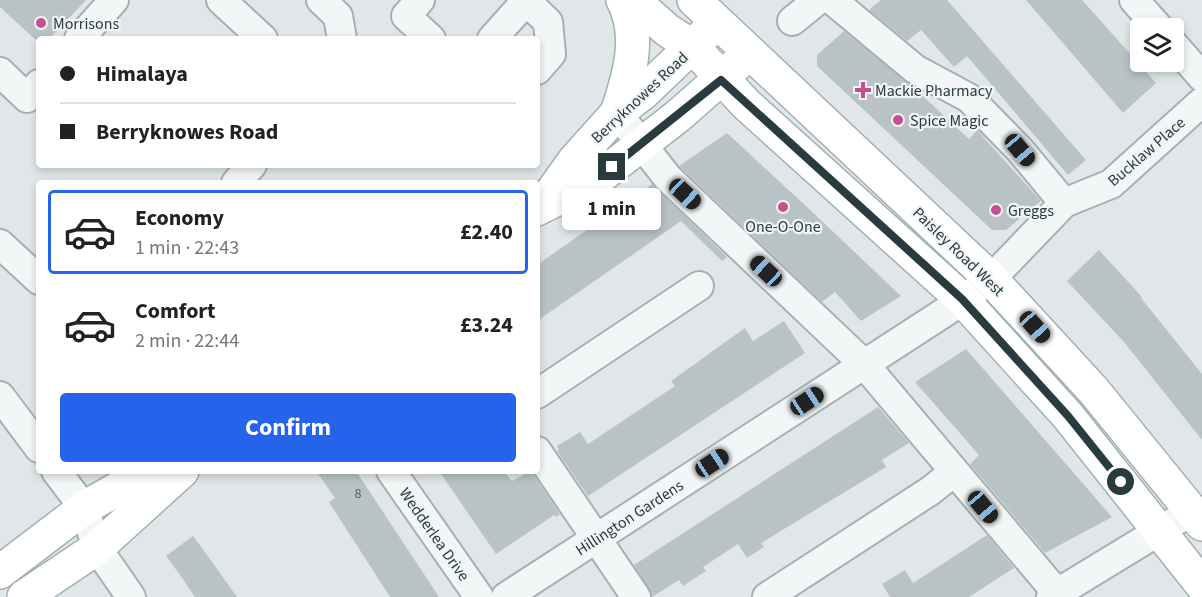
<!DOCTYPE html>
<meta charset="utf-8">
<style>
body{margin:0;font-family:"Source Sans 3",sans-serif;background:#f2f2f2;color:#222;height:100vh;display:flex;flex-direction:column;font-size:22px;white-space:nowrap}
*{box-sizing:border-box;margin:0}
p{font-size:20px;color:#767676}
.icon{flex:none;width:33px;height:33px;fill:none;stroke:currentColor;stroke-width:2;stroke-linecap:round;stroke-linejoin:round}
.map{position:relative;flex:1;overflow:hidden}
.panel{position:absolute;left:36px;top:180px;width:504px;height:294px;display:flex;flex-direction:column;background:#fff;border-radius:6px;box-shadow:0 3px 9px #0003}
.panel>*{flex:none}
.top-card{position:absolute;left:36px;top:36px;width:504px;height:132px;border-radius:6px;box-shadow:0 3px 9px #0003;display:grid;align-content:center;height:132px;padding:0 24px;background:#fff}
.controls{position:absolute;left:1130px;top:18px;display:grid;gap:12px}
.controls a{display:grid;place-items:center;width:54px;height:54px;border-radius:6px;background:#fff;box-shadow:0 3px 9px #0003;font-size:30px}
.end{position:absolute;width:27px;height:27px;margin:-14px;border:8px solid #2a3b3f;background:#fff;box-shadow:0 0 0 3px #fff}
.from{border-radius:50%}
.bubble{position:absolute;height:42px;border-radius:6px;background:#fff;box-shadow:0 3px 9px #0003;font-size:20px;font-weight:700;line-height:42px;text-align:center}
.car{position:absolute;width:18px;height:36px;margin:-18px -9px;border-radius:8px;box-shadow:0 0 4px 2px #0007;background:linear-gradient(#222 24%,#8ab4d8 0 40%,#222 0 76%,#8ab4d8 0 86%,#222 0)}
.top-card b{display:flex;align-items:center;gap:21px;height:57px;font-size:22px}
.top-card b+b{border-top:2px solid #e0e0e0}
.top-card i{width:15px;height:15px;background:#222}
ul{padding:10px 0 0;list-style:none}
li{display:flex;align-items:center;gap:18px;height:84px;margin:0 12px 9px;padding:0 12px;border:3px solid transparent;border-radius:6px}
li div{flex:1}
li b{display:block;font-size:22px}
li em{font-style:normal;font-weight:700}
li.current{border-color:#2563eb}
li>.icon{width:54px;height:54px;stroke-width:1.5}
.button{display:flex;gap:12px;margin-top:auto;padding:12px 24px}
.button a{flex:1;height:69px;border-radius:6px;background:#2563eb;color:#fff;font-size:24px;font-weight:700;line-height:69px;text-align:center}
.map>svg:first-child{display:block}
</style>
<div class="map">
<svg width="1202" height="597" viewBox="0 0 1202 597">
<rect width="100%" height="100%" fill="#e1e7e9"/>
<g fill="#b9c3c5">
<path d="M0 0H86L49 39H39V43L0 7Z"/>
<path d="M881 0H947L1086 160 1068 175 967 56 954 67 921 30 907 41 869 10Z"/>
<path d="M1026 0H1082L1156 83 1123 113Z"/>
<path d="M844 31 912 86 969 139 977 130 1041 201 1006 230H992L817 66V55Z"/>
<path d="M727 133 807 207 901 296 861 321 835 292 822 302 679 166Z"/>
<path d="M652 184 727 257 722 261 681 221 537 321V265Z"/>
<path d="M1099 250 1142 297 1141 298 1202 374V440L1124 342 1067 281Z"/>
<path d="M784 321 805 353 588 496 557 451 559 450 557 446 580 432 588 444 675 386 671 381 745 328 753 341Z"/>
<path d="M966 349 1112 517 1045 553 970 464 979 455 915 382Z"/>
<path d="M878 407 909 443 882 460 886 467 761 543 764 547 747 558 738 544 703 567 706 571 683 586 679 580 652 597 634 565Z"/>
<path d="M316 471H356L439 597H390L329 502 335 498Z"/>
<path d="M439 471H504L512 481 531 471 560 514 556 517 554 515 496 554Z"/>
<path d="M987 535 1014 568 969 597H890L882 584 905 570 913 583Z"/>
<path d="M193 536 207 555 237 597H195L180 575 166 556Z"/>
</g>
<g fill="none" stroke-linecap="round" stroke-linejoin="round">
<g stroke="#a6b0b3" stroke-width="32">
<g id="minor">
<path d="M221 0 263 39"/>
<path d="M321 0 338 16 342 39"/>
<path d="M420 0 406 16 431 39"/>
<path d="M525 0 548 22 551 54 537 70"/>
<path d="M832 0 915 69 969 98 1020 150 1064 203"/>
<path d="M1134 0 1159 28"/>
<path d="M792 21 818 0"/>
<path d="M79 39 114 0"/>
<path d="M492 39 526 1"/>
<path d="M1173 44 1202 77"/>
<path d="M0 72 27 98 39 84"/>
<path d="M617 113 668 178 864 364 1057 593"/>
<path d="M236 183 252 165"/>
<path d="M0 244 39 280"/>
<path d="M537 394 699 286"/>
<path d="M0 396 39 448"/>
<path d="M537 451 636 597"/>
<path d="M56 471 84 508 97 548 131 597"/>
<path d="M391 471 479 597"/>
<path d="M506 597 948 310 991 279 1064 203 1111 184 1202 102"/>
<path d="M767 597 930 491 954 472"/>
<path d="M1051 597 1192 511"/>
</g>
</g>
<g stroke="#a1b0b4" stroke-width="36">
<g id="major">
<path d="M633 0 667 30 693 47 746 104 962 299 1068 416 1202 585"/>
<path d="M694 0 991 279 1094 391 1202 524"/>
<path d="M617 113C629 77 642 36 623 0"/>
<path d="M544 203 574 161 617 113 643 93 708 31"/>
<path d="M537 209 597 179 678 116 736 65"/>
<path d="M0 572 84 508 149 471"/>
<path d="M24 597 97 548 182 471"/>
</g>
</g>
<use href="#minor" stroke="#f3f6f7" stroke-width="28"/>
<use href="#major" stroke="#fff" stroke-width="33"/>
</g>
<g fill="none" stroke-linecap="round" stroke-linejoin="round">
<path stroke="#2a3b3f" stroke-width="8" d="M612 167 721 80 962 299 1068 416 1121 482"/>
</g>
<g fill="#c54f93" stroke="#f0f5f6" stroke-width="2">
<circle cx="41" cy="23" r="6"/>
<path d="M860 81h6v6h6v6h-6v6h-6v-6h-6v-6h6z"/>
<circle cx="898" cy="120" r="6"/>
<circle cx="783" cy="207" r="6"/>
<circle cx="996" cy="210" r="6"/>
</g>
<g text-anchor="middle" stroke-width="4.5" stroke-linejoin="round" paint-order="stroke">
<g font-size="14" fill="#4e5d60">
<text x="358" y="498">8</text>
</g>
<g font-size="16" fill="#2a3b3f" stroke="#f0f5f6" text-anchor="start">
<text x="53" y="29">Morrisons</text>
<text x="875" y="96">Mackie Pharmacy</text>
<text x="910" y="126">Spice Magic</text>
<text x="1008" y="216">Greggs</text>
<text x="783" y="232" text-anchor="middle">One-O-One</text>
</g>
<g font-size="16" fill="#2a3b3f" stroke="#f0f5f6">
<text transform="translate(639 97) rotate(-43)" y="6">Berryknowes Road</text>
<text transform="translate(1146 151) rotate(-41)" y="6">Bucklaw Place</text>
<text transform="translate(959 251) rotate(44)" y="6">Paisley Road West</text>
<text transform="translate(629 517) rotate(-33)" y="6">Hillington Gardens</text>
<text transform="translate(435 534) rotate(55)" y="6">Wedderlea Drive</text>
</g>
</g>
</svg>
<div class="controls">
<a><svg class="icon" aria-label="layers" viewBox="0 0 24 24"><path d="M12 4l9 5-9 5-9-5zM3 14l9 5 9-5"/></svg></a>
</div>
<i class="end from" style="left:1121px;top:482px"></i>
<i class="end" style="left:612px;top:167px"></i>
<div class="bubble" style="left:562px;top:188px;width:99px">1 min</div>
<i class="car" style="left:1020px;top:150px;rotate:140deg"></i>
<i class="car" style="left:685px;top:194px;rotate:133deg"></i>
<i class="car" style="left:766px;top:271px;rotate:313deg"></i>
<i class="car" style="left:1035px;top:327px;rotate:138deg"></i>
<i class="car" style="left:807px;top:401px;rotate:57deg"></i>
<i class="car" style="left:712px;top:463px;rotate:57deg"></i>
<i class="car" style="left:983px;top:507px;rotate:140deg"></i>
<div class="top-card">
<b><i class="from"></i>Himalaya</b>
<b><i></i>Berryknowes Road</b>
</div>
<section class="panel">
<ul>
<li class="current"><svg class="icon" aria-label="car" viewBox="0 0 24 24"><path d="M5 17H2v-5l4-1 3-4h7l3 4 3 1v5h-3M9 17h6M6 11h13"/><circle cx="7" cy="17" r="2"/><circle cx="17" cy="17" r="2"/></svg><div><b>Economy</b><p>1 min · 22:43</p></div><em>£2.40</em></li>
<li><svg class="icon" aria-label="car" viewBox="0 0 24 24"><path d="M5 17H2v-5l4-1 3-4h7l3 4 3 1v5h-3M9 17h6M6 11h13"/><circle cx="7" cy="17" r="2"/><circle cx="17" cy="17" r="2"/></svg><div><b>Comfort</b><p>2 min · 22:44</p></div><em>£3.24</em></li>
</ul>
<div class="button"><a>Confirm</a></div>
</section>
</div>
